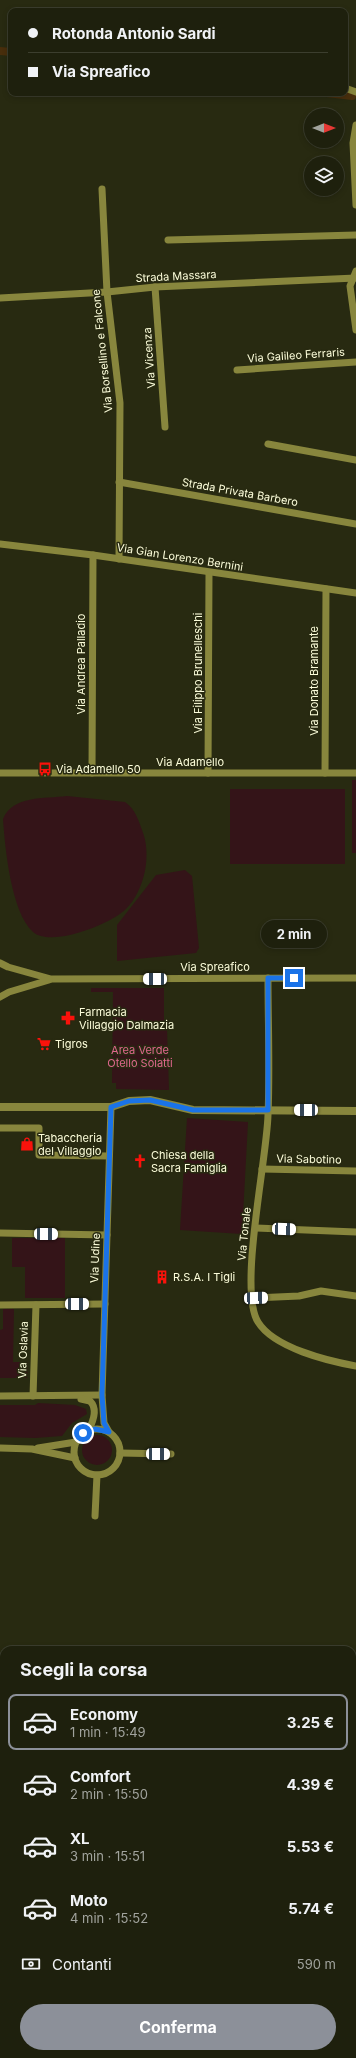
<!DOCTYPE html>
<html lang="it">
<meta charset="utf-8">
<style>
body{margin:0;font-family:Inter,sans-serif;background:#2b2d1b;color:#f1f3f6;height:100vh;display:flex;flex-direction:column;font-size:15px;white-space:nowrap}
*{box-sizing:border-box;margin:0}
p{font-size:13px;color:#a1a39d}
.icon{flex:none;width:22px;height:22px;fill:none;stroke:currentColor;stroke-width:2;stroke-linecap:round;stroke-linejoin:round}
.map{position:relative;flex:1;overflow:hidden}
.side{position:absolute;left:0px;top:1646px;width:356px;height:412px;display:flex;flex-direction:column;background:#1e200d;border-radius:12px 12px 0 0;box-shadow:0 2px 6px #0003,0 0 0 1px #3c3e2e}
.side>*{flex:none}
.hud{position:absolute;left:8px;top:8px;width:340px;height:88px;border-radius:8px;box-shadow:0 2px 6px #0003,0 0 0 1px #3c3e2e;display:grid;align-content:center;height:88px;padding:0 20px;background:#1e200d}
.needle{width:26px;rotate:90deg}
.controls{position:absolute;left:304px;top:108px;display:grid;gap:8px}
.controls a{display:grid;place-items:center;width:40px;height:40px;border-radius:50%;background:#1e200d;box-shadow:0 2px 6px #0003,0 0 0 1px #3c3e2e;font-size:20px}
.end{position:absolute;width:18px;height:18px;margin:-9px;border:5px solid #1a73e8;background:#fff;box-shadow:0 0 0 2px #fff}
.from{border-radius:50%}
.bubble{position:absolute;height:28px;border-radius:14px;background:#1e200d;box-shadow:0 2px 6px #0003,0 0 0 1px #3c3e2e;font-size:13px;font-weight:700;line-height:28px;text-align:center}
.car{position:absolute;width:12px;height:24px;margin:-12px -6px;border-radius:5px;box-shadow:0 0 3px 1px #0007;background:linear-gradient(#fff 24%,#345 0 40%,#fff 0 76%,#345 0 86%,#fff 0)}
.hud b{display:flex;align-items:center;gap:14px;height:38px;font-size:15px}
.hud b+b{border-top:1px solid #3c3e2e}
.hud i{width:10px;height:10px;background:#f1f3f6}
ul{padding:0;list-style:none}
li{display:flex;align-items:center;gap:12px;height:56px;margin:0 8px 6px;padding:0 12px;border:2px solid transparent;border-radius:8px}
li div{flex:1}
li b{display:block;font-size:15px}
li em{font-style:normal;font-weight:700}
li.current{border-color:#8c9099}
li>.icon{width:36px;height:36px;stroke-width:1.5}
h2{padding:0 20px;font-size:18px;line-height:48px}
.pay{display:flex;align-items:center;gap:10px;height:44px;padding:0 20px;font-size:15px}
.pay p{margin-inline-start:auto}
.primary-button{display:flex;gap:8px;margin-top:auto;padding:8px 20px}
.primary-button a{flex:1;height:46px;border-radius:24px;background:#8c9099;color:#fff;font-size:16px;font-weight:700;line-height:46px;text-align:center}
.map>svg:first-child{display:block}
</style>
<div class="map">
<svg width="356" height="2058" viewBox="0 0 356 2058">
<rect width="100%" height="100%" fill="#282a11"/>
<g fill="#341418">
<rect x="352" y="780" width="4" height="73"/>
<rect x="230" y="789" width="115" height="75"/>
<path d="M67 796 125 802C135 809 138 819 142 830 152 854 145 890 126 909 111 924 51 948 33 932 11 912 5 848 3 819 13 795 44 799 67 796Z"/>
<path d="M185 870 192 876 199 948 196 953 117 961V925L156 875Z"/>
<path d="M91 988H164V1029H167L169 1090 116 1089V1083H112L113 992H91Z"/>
<path d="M187 1118 248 1122 242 1234 180 1230Z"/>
<path d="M12 1238H65V1298H25V1267H12Z"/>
<path d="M3 1309H14L13 1362H28L27 1378H0V1330L3 1329Z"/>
<path d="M38 1403 75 1405 86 1409 87 1414 72 1423 62 1436 35 1438 0 1437V1405H35Z"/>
<circle cx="97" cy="1450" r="15"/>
<path d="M352 1706H356V1953L352 1954Z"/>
</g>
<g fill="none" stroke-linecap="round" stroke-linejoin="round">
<g stroke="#482e0c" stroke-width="8">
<path d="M0 51 11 52"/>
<path d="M327 93 352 96"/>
</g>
<g stroke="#88863d" stroke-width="7">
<path d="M345 88 356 92"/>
<path d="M356 125 353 143 356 205"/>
<path d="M102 189 107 292 120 403 119 559"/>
<path d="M168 240 356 235"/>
<path d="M356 271 350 286 356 330"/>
<path d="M155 287 165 427"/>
<path d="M0 298 107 292 155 287 356 278"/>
<path d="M237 370 356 362"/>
<path d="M268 444 356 460"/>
<path d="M119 482 356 524"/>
<path d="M0 544 93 555 356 593"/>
<path d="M0 773H356"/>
<path d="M92 773 93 555"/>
<path d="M208 773 209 573"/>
<path d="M325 773 326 589"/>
<path d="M0 963 8 967 51 979 356 978"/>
<path d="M268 978C268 1023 270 1070 268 1115 267 1159 238 1290 258 1322 274 1348 328 1361 356 1366"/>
<path d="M0 997 9 992 49 980"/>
<path d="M0 1128H39V1155L109 1156"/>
<path d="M262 1169 356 1171"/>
<path d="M256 1228 356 1232"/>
<path d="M0 1233 107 1235"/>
<path d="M252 1298 299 1296 321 1291 356 1296"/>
<path d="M0 1305 105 1304"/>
<path d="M0 1396 102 1395"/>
<path d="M33 1396 36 1305"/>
<path d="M81 1399 90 1401C98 1409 93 1422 88 1431"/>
<circle cx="97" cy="1452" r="23"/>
<path d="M109 1432 104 1423 102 1395 111 1107"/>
<path d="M0 1448 32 1449 75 1458"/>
<path d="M38 1448 76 1442"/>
<path d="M120 1453 171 1454"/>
<path d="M95 1516 97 1475"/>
</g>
<path stroke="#88863d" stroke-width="8" d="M0 1107H111L129 1101 150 1100 193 1110 356 1111"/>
</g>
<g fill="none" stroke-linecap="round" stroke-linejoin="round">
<path stroke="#1a73e8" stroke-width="5" d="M83 1433 95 1429 109 1432 104 1423 102 1395 111 1107 129 1101 150 1100 193 1110H268V978H294"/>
</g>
<defs>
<g id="bus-bare" transform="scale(1.08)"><path d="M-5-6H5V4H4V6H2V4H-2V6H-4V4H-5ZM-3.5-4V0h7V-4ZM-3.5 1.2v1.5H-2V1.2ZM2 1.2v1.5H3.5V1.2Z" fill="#fa120b" stroke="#282a11" stroke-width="2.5" paint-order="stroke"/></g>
<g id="pharmacy-bare" transform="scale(1.08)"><path d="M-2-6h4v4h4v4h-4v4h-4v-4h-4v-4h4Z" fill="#fa120b" stroke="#282a11" stroke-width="2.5" paint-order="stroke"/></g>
<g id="supermarket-bare" transform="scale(1.08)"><path d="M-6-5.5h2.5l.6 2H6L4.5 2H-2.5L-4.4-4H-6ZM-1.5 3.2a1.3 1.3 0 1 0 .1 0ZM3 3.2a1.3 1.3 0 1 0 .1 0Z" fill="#fa120b" stroke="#282a11" stroke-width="2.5" paint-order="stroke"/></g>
<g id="shop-bare" transform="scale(1.08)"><path d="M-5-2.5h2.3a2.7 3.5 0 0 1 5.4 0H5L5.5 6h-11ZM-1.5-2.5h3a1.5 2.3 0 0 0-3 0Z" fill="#fa120b" stroke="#282a11" stroke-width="2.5" paint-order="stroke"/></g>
<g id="church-bare" transform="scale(1.08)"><path d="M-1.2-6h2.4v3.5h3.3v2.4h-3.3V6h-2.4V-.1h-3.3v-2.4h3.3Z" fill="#fa120b" stroke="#282a11" stroke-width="2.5" paint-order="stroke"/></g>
<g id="building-bare" transform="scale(1.08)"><path d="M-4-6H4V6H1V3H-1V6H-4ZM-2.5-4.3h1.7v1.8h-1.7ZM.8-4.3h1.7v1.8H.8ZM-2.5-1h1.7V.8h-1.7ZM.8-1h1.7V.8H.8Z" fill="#fa120b" stroke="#282a11" stroke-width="2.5" paint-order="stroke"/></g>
</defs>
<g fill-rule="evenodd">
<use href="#bus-bare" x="45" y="769"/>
<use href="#pharmacy-bare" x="68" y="1018"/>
<use href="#supermarket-bare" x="44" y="1044"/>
<use href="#shop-bare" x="27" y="1144"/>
<use href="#church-bare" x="140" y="1161"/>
<use href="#building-bare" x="162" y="1277"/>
</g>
<g text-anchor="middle" stroke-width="3" stroke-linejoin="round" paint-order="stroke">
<g font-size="11" fill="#fdfedb" stroke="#282a11">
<text transform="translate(176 276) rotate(-3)" y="4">Strada Massara</text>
<text transform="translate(102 351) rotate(-96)" y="4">Via Borsellino e Falcone</text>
<text transform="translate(296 355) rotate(-4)" y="4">Via Galileo Ferraris</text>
<text transform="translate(149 358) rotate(-94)" y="4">Via Vicenza</text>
<text transform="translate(240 492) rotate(10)" y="4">Strada Privata Barbero</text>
<text transform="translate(180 557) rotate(9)" y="4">Via Gian Lorenzo Bernini</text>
<text transform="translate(81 664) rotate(-90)" y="4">Via Andrea Palladio</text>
<text transform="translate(198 673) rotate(-90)" y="4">Via Filippo Brunelleschi</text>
<text transform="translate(314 681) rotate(-90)" y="4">Via Donato Bramante</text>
<text x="190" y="766">Via Adamello</text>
<text x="215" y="971">Via Spreafico</text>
<text transform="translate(309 1159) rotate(1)" y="4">Via Sabotino</text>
<text transform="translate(244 1234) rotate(-84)" y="4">Via Tonale</text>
<text transform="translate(95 1258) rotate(-88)" y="4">Via Udine</text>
<text transform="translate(23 1350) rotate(-88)" y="4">Via Oslavia</text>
</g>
<g font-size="11" fill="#fdfedb" stroke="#282a11" text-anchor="start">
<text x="56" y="773">Via Adamello 50</text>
<text x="79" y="1016">Farmacia<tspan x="79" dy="13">Villaggio Dalmazia</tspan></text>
<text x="55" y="1048">Tigros</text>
<text x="38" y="1142">Tabaccheria<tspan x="38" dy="13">del Villaggio</tspan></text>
<text x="151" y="1159">Chiesa della<tspan x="151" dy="13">Sacra Famiglia</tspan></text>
<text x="173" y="1281">R.S.A. I Tigli</text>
</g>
<g font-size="11" fill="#df678d" stroke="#282a11">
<text x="140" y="1054">Area Verde<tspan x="140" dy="13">Otello Soiatti</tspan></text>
</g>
</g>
</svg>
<div class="controls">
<a><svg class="needle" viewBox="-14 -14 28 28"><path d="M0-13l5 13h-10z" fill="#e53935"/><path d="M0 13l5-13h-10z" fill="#a1a39d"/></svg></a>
<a><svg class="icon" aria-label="layers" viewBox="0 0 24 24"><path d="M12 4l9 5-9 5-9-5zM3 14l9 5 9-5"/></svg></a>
</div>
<i class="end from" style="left:83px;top:1433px"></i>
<i class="end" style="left:294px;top:978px"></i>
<div class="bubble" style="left:261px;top:920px;width:66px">2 min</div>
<i class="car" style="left:155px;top:979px;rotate:270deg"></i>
<i class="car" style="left:306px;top:1110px;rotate:270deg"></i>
<i class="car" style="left:284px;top:1229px;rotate:92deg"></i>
<i class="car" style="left:46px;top:1234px;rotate:91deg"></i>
<i class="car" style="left:256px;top:1298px;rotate:88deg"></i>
<i class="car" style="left:77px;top:1304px;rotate:90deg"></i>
<i class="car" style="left:158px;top:1454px;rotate:91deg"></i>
<div class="hud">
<b><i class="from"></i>Rotonda Antonio Sardi</b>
<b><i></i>Via Spreafico</b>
</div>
<section class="side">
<h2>Scegli la corsa</h2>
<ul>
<li class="current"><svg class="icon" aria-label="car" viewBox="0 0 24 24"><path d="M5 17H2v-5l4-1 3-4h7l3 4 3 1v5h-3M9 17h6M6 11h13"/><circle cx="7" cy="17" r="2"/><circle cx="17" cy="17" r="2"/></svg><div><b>Economy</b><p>1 min · 15:49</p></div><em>3.25 €</em></li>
<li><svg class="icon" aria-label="car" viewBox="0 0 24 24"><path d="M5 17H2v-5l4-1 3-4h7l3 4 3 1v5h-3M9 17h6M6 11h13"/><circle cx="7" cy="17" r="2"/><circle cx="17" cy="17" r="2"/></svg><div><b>Comfort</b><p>2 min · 15:50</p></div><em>4.39 €</em></li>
<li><svg class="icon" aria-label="car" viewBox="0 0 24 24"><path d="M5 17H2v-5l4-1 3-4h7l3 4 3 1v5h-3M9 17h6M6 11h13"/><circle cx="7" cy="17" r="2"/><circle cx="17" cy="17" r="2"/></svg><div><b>XL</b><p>3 min · 15:51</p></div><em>5.53 €</em></li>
<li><svg class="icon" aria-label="car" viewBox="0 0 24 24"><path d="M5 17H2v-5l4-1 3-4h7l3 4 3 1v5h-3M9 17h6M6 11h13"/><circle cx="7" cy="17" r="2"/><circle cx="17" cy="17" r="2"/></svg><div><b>Moto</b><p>4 min · 15:52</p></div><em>5.74 €</em></li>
</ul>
<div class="pay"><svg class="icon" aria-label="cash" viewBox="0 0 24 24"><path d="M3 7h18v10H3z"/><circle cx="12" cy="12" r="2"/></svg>Contanti<p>590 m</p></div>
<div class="primary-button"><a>Conferma</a></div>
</section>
</div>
